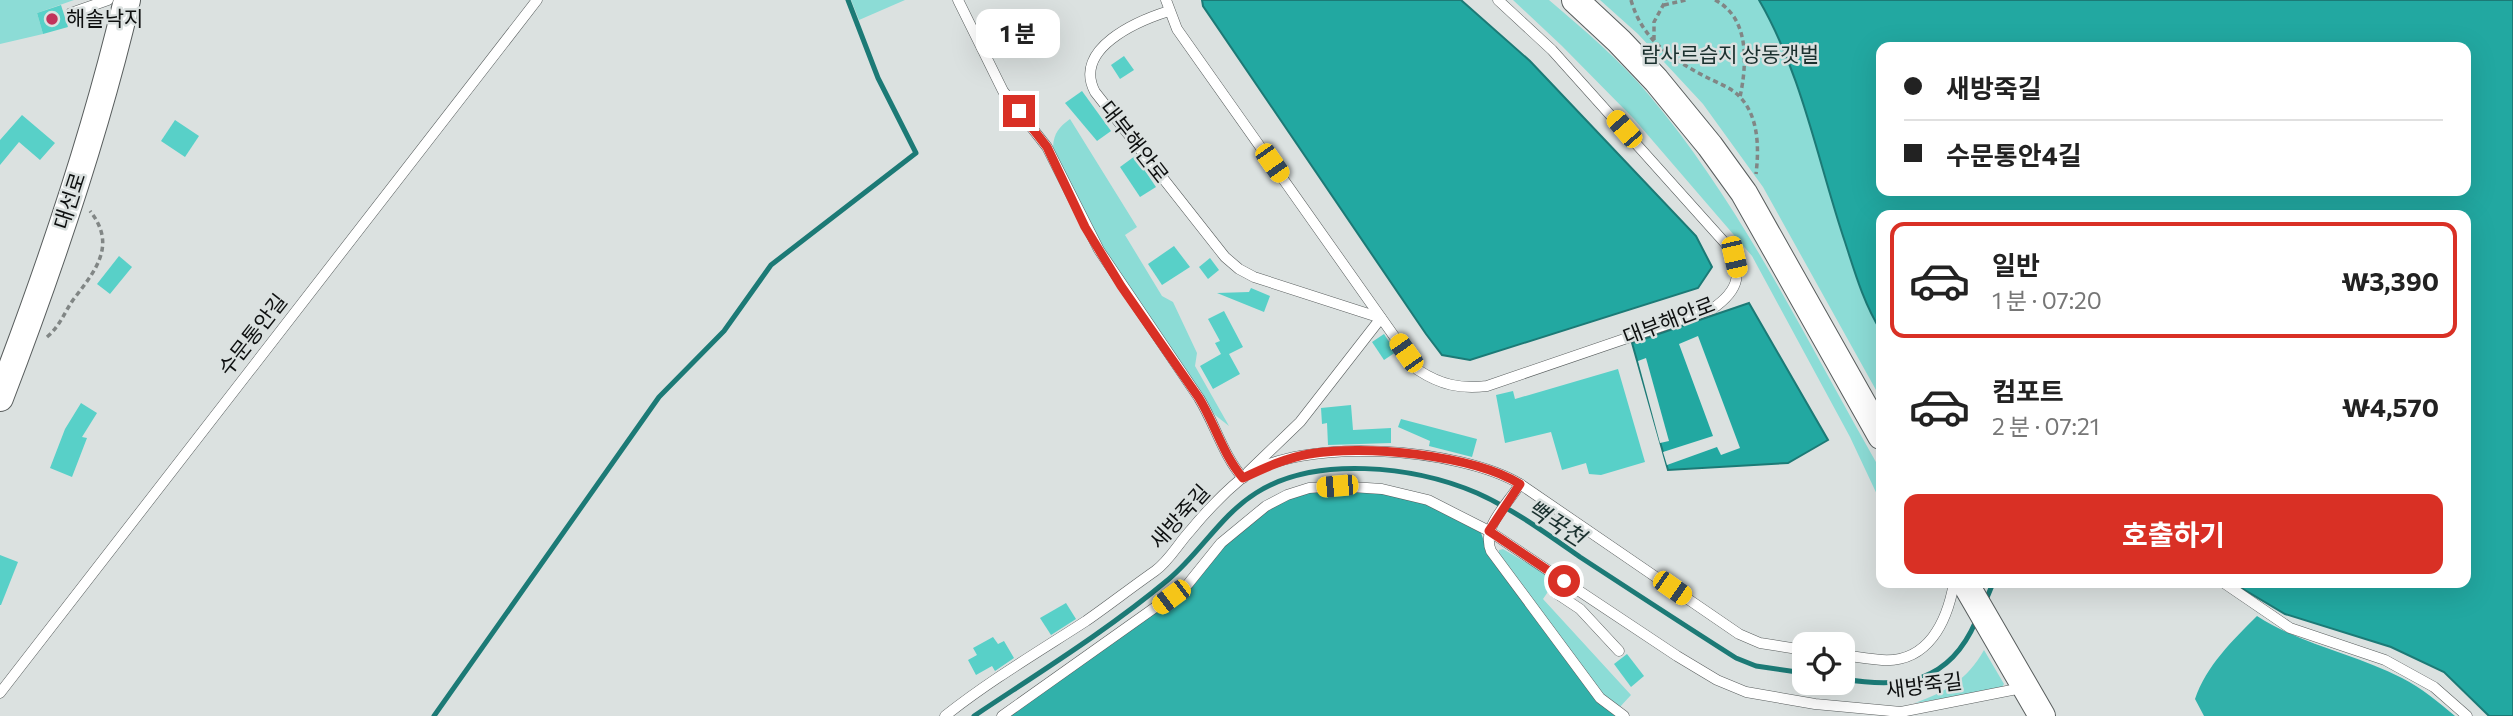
<!DOCTYPE html>
<html lang="ko">
<meta charset="utf-8">
<style>
body{margin:0;font-family:Commissioner,"Noto Sans KR",sans-serif;background:#f2f2f2;color:#222;height:100vh;display:flex;flex-direction:column;font-size:26px;white-space:nowrap}
*{box-sizing:border-box;margin:0}
p{font-size:23px;color:#767676}
.icon{flex:none;width:38px;height:38px;fill:none;stroke:currentColor;stroke-width:2;stroke-linecap:round;stroke-linejoin:round}
.map{position:relative;flex:1;overflow:hidden}
.details{position:absolute;left:1876px;top:210px;width:595px;height:378px;display:flex;flex-direction:column;background:#fff;border-radius:14px;box-shadow:0 7px 28px #0002}
.details>*{flex:none}
.hud{position:absolute;left:1876px;top:42px;width:595px;height:154px;border-radius:14px;box-shadow:0 7px 28px #0002;display:grid;align-content:center;height:154px;padding:0 28px;background:#fff}
.controls{position:absolute;left:1792px;top:632px;display:grid;gap:14px}
.controls a{display:grid;place-items:center;width:63px;height:63px;border-radius:14px;background:#fff;box-shadow:0 7px 28px #0002;font-size:35px}
.end{position:absolute;width:32px;height:32px;margin:-16px;border:9px solid #d93025;background:#fff;box-shadow:0 0 0 4px #fff}
.from{border-radius:50%}
.bubble{position:absolute;height:49px;border-radius:14px;background:#fff;box-shadow:0 7px 28px #0002;font-size:23px;font-weight:700;line-height:49px;text-align:center}
.car{position:absolute;width:21px;height:42px;margin:-21px -10px;border-radius:9px;box-shadow:0 0 5px 2px #0007;background:linear-gradient(#f5c518 24%,#345 0 40%,#f5c518 0 76%,#345 0 86%,#f5c518 0)}
.hud b{display:flex;align-items:center;gap:24px;height:66px;font-size:26px}
.hud b+b{border-top:2px solid #e0e0e0}
.hud i{width:18px;height:18px;background:#222}
ul{padding:12px 0 0;list-style:none}
li{display:flex;align-items:center;gap:21px;height:116px;margin:0 14px 10px;padding:0 14px;border:4px solid transparent;border-radius:14px}
li div{flex:1}
li b{display:block;font-size:26px}
li em{font-style:normal;font-weight:700}
li.active{border-color:#d93025}
li>.icon{width:63px;height:63px;stroke-width:1.5}
.button{display:flex;gap:14px;margin-top:auto;padding:14px 28px}
.button a{flex:1;height:80px;border-radius:14px;background:#d93025;color:#fff;font-size:28px;font-weight:700;line-height:80px;text-align:center}
.map>svg:first-child{display:block}
</style>
<div class="map">
<svg width="2513" height="716" viewBox="0 0 2513 716">
<rect width="100%" height="100%" fill="#dbe1e0"/>
<g fill="#8cdcd6">
<path d="M0 0H74L37 13 43 34 0 44Z"/>
<path d="M851 0H905L859 20Z"/>
<path d="M1513 0H1549C1583 29 1620 60 1649 95 1744 208 1808 344 1881 471V503L1850 437 1752 256 1634 119 1562 46Z"/>
<path d="M1600 0H2181L1881 47V399L1763 187 1703 104 1638 34Z"/>
<path d="M1070 119 1137 227 1125 235 1162 296 1173 302 1197 353 1195 366 1229 426 1215 415 1102 248 1053 147C1054 133 1059 127 1070 119Z"/>
<path d="M1503 549 1556 580 1543 599 1631 695 1619 708 1603 694 1499 558V550Z"/>
<path d="M1984 650 2004 684 2001 689 1915 703C1947 691 1967 680 1984 650Z"/>
</g>
<g fill="#31b1aa">
<path d="M1337 489 1381 493 1427 504 1480 530 1489 555 1597 700 1616 716H1008L1193 586 1225 544 1266 509 1289 497 1310 491Z"/>
<path d="M2257 616C2302 645 2355 654 2402 678 2422 688 2438 702 2455 716H2204L2195 699C2206 666 2233 640 2257 616Z"/>
</g>
<g fill="#22a8a1" stroke="#1c7a76" stroke-width="2" fill-rule="evenodd">
<path d="M1202 0H1461L1530 61 1696 236 1712 267 1698 288 1470 360 1442 355 1426 334 1203 6Z"/>
<path d="M1759 0H2513V716H2489L2444 672 2391 647 2285 614 2233 583H2466V215H1881V331C1864 304 1855 273 1845 242 1818 162 1802 74 1759 0ZM1881 47H2466V191H1881Z"/>
<path d="M1749 303 1828 440 1788 463 1668 470 1632 343Z"/>
</g>
<g fill="#dbe1e0">
<path d="M1698 336 1740 448 1721 455 1717 447 1667 465 1663 452 1713 436 1679 344Z"/>
<path d="M1646 358 1669 441 1660 443 1638 361Z"/>
</g>
<g fill="none" stroke-linecap="round" stroke-linejoin="round">
<g stroke="#1c7a76" stroke-width="5">
<path d="M1986 600 1993 583"/>
<path d="M1843 679C1904 689 1949 683 1976 621"/>
<path d="M434 716 659 397 724 331 771 265 916 153 878 78 848 0"/>
<path d="M974 716C1040 672 1108 630 1169 579 1200 553 1221 515 1256 493 1315 455 1414 466 1477 493 1513 509 1547 534 1580 557 1632 591 1684 625 1736 658L1756 666 1804 673"/>
</g>
</g>
<g fill="#58d0c8">
<path d="M61 5 68 27 43 34 37 13Z"/>
<path d="M1124 56 1134 70 1120 79 1111 65Z"/>
<path d="M1082 91 1111 131 1097 141 1065 103Z"/>
<path d="M22 115 55 143 40 160 19 142 0 165V140Z"/>
<path d="M175 120 199 136 185 157 161 141Z"/>
<path d="M1135 156 1156 187 1140 197 1120 167Z"/>
<path d="M1174 246 1190 267 1162 285 1148 264Z"/>
<path d="M119 256 132 267 110 294 97 284Z"/>
<path d="M1210 258 1219 270 1208 279 1199 267Z"/>
<path d="M1251 288 1270 296 1264 312 1217 293 1249 292Z"/>
<path d="M1224 311 1243 347 1229 354 1240 374 1213 389 1200 366 1221 354 1215 343 1220 341 1208 319Z"/>
<path d="M1384 334 1396 352 1384 360 1372 342Z"/>
<path d="M1618 369 1645 462 1601 475 1589 474 1586 463 1562 470 1551 432 1505 443 1496 395 1513 391 1515 399Z"/>
<path d="M81 403 97 413 82 437 87 438 72 477 50 468 65 429Z"/>
<path d="M1351 405 1353 430 1391 428V443L1328 445 1327 423 1322 424 1321 408Z"/>
<path d="M1401 419 1477 439 1472 457 1429 446 1430 441 1398 427Z"/>
<path d="M0 555 18 562 1 605H0Z"/>
<path d="M1066 603 1076 619 1051 635 1040 618Z"/>
<path d="M993 637 998 644 1004 641 1014 658 995 671 992 666 976 675 968 660 977 655 973 648Z"/>
<path d="M1627 654 1644 676 1631 687 1614 664Z"/>
</g>
<g fill="none" stroke-linecap="round" stroke-linejoin="round">
<g stroke="#585d5d" stroke-width="11">
<g id="lane">
<path d="M958 0 1003 91 1047 147 1099 250 1199 398C1215 424 1223 455 1243 478"/>
<path d="M1166 0 1177 29 1418 370C1441 385 1460 389 1487 386L1712 309C1740 290 1744 272 1725 243L1552 50 1498 0"/>
<path d="M1169 11C1137 21 1072 49 1095 92L1225 257 1239 269 1254 277 1381 318 1300 422 1248 472"/>
<path d="M71 13 108 0"/>
<path d="M1520 484C1508 504 1481 527 1491 551L1600 698 1624 716"/>
<path d="M1564 581 1556 593 1580 609 1619 651"/>
<path d="M2224 583 2290 628 2385 660 2434 687 2467 716"/>
<path d="M1843 655C1856 657 1869 659 1882 660 1928 663 1947 622 1954 583"/>
<path d="M0 693 537 0"/>
<path d="M945 716C989 681 1038 652 1086 621 1109 605 1132 587 1155 571 1169 561 1178 544 1190 531 1204 514 1225 492 1242 478 1300 435 1461 448 1520 484L1739 634 1760 643 1804 650"/>
<path d="M1002 716 1188 584 1221 543 1266 506 1287 495 1309 488 1337 486 1382 489 1428 500 1489 531 1677 656 1717 680 1746 692 1815 704 1901 712 2022 688"/>
</g>
</g>
<g stroke="#585d5d" stroke-width="28">
<g id="secondary">
<path d="M1575 0 1619 41 1656 80 1710 146 1744 193 1881 436"/>
<path d="M0 398C50 268 95 136 127 0"/>
<path d="M1965 583 2042 716"/>
</g>
</g>
<g stroke="#818685" stroke-width="3.5" stroke-dasharray="5 3.5" stroke-linecap="butt">
<path d="M1631 0C1642 40 1673 60 1708 78 1718 83 1732 88 1740 97 1759 117 1759 149 1756 174"/>
<path d="M1715 0C1750 18 1747 64 1740 97"/>
<path d="M1664 5 1686 0"/>
<path d="M1654 40V22L1666 0"/>
<path d="M47 337C60 326 64 313 73 300 94 272 118 246 90 211"/>
</g>
<use href="#lane" stroke="#fff" stroke-width="10"/>
<use href="#secondary" stroke="#fff" stroke-width="26"/>
</g>
<g fill="none" stroke-linecap="round" stroke-linejoin="round">
<path stroke="#d93025" stroke-width="9" d="M1019 111 1047 147 1085 227 1121 286 1199 398C1215 424 1223 455 1243 478 1264 468 1286 458 1309 454 1363 444 1473 455 1520 484L1489 531 1564 581"/>
</g>
<circle fill="#c1325b" stroke="#dbe1e0" stroke-width="2.5" cx="52" cy="19" r="7"/>
<g text-anchor="middle" stroke-width="5" stroke-linejoin="round" paint-order="stroke">
<g font-size="21" fill="#0e1010" stroke="#dbe1e0" text-anchor="start">
<text x="66" y="26">해솔낙지</text>
</g>
<g font-size="21" fill="#1a302e" stroke="#dbe1e0">
<text x="1730" y="62">람사르습지 상동갯벌</text>
</g>
<g font-size="21" fill="#0e1010" stroke="#dbe1e0">
<text transform="translate(1134 142) rotate(52)" y="7">대부해안로</text>
<text transform="translate(70 201) rotate(-72)" y="7">대선로</text>
<text transform="translate(1669 321) rotate(-21)" y="7">대부해안로</text>
<text transform="translate(253 335) rotate(-52)" y="7">수문통안길</text>
<text transform="translate(1180 517) rotate(-48)" y="7">새방죽길</text>
<text transform="translate(1924 686) rotate(-7)" y="7">새방죽길</text>
</g>
<g font-size="23" font-style="italic" fill="#1b312f" stroke="#dbe1e0">
<text transform="translate(1556 523) rotate(33)" y="8">뻑꾹천</text>
</g>
</g>
</svg>
<div class="controls">
<a><svg class="icon" aria-label="locate" viewBox="0 0 24 24"><circle cx="12" cy="12" r="6"/><path d="M12 2v4M12 18v4M2 12h4M18 12h4"/></svg></a>
</div>
<i class="end from" style="left:1564px;top:581px"></i>
<i class="end" style="left:1019px;top:111px"></i>
<div class="bubble" style="left:976px;top:9px;width:84px">1 분</div>
<i class="car" style="left:1624px;top:129px;rotate:319deg"></i>
<i class="car" style="left:1272px;top:163px;rotate:145deg"></i>
<i class="car" style="left:1734px;top:257px;rotate:167deg"></i>
<i class="car" style="left:1406px;top:353px;rotate:325deg"></i>
<i class="car" style="left:1337px;top:486px;rotate:265deg"></i>
<i class="car" style="left:1672px;top:588px;rotate:125deg"></i>
<i class="car" style="left:1171px;top:597px;rotate:233deg"></i>
<div class="hud">
<b><i class="from"></i>새방죽길</b>
<b><i></i>수문통안4길</b>
</div>
<section class="details">
<ul>
<li class="active"><svg class="icon" aria-label="car" viewBox="0 0 24 24"><path d="M5 17H2v-5l4-1 3-4h7l3 4 3 1v5h-3M9 17h6M6 11h13"/><circle cx="7" cy="17" r="2"/><circle cx="17" cy="17" r="2"/></svg><div><b>일반</b><p>1 분 · 07:20</p></div><em>₩3,390</em></li>
<li><svg class="icon" aria-label="car" viewBox="0 0 24 24"><path d="M5 17H2v-5l4-1 3-4h7l3 4 3 1v5h-3M9 17h6M6 11h13"/><circle cx="7" cy="17" r="2"/><circle cx="17" cy="17" r="2"/></svg><div><b>컴포트</b><p>2 분 · 07:21</p></div><em>₩4,570</em></li>
</ul>
<div class="button"><a>호출하기</a></div>
</section>
</div>
